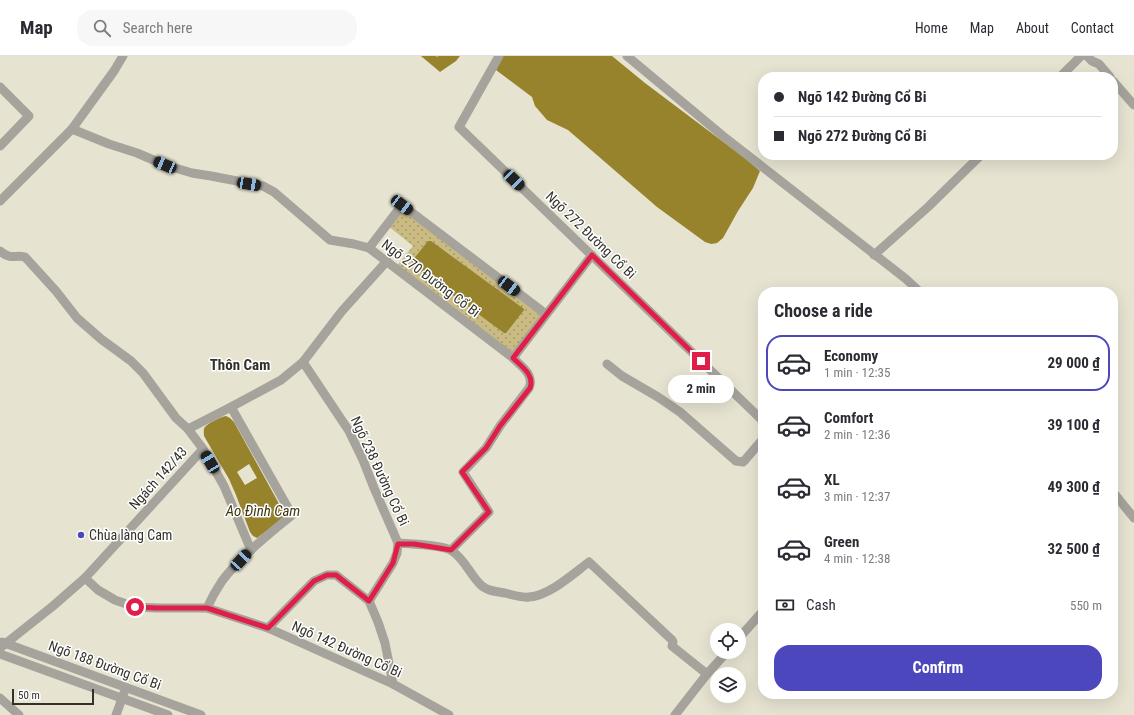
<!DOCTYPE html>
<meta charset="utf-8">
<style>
body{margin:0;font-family:"Roboto Condensed",sans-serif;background:#f7f7f7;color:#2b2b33;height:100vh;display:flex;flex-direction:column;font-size:15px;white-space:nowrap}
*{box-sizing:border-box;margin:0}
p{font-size:13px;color:#7c7c81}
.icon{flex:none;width:22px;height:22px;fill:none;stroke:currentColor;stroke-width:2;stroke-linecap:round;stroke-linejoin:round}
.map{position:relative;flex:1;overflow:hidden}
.details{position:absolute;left:758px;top:231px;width:360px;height:412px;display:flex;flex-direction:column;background:#fff;border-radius:16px;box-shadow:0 4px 16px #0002}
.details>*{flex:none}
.top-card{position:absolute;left:758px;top:16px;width:360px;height:88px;border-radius:16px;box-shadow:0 4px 16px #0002;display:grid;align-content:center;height:88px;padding:0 16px;background:#fff}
.buttons{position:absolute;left:710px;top:567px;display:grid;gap:8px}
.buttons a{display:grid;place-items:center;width:36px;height:36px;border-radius:50%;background:#fff;box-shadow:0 4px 16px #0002;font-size:20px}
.scale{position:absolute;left:12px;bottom:10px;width:82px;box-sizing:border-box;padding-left:4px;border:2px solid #32312a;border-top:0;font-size:11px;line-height:14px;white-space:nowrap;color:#32312a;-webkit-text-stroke:3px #fff;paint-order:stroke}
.end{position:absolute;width:18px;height:18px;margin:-9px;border:5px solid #e11d48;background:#fff;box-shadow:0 0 0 2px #fff}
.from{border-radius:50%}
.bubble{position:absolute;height:28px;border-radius:14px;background:#fff;box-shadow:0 4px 16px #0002;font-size:13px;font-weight:700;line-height:28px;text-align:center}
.car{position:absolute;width:12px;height:24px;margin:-12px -6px;border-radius:5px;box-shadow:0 0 3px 1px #0007;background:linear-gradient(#222 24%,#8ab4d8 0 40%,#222 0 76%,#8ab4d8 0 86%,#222 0)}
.top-card b{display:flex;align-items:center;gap:14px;height:38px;font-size:15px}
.top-card b+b{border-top:1px solid #e1e1e2}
.top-card i{width:10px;height:10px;background:#2b2b33}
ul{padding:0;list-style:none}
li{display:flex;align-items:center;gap:12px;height:56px;margin:0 8px 6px;padding:0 8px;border:2px solid transparent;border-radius:16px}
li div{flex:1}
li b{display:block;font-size:15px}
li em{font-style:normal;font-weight:700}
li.active{border-color:#4c47bd}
li>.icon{width:36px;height:36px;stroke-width:1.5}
h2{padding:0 16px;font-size:18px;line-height:48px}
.pay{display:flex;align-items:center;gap:10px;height:44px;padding:0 16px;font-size:15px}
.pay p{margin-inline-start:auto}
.action{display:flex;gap:8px;margin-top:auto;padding:8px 16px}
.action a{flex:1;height:46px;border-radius:16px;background:#4c47bd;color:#fff;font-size:16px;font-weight:700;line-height:46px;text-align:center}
header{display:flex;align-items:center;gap:24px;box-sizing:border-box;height:56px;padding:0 20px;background:#fff;border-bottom:1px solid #e1e1e2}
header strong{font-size:19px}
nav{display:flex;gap:22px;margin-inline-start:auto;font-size:14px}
.search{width:280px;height:36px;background:#f7f7f7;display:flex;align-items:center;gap:10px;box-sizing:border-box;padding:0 14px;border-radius:16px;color:#7c7c81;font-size:15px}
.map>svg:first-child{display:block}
</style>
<header>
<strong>Map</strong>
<div class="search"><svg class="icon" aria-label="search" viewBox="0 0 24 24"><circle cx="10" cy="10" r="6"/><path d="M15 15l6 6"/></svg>Search here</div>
<nav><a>Home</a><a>Map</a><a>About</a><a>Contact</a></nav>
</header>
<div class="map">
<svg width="1134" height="659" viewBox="0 0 1134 659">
<defs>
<pattern id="green-dots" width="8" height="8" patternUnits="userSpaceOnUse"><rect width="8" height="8" fill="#cabb82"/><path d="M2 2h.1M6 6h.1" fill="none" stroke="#a5996b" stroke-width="1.8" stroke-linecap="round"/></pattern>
</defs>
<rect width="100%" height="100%" fill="#e7e3d1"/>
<path fill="url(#green-dots)" d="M402 149 546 258 513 302 395 212 413 190 387 169Z"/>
<g fill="#98832d" fill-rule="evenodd">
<path d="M421 0H436L437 1 438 0H460L456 5 440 16Z"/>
<path d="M502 0H612L645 27 746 103 760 115 753 132 738 155 723 182 717 187 711 188 705 186 657 151 568 74 547 64 535 50 532 41 496 14Z"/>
<path d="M428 185H431L524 253V254L506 277H504L412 209V205Z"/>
<path d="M226 360 230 362 234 366 283 455 284 462 257 482 253 480 250 476 236 439 229 423 204 380C204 377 203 373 205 371 208 367 221 361 226 360ZM249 408 257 422 245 429 237 416Z"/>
</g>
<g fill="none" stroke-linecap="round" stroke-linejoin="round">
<g stroke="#a5a39c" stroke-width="9">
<path d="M123 0 114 15 72 73 109 88 137 97 165 109 192 117 211 120 263 130 274 136 330 184 354 188 369 192 513 302 592 199"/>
<path d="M499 0 459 71 763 365"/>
<path d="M627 0 723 80 906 223 920 236"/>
<path d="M1087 0 1092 5 1099 8 1110 21"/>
<path d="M1060 21 1081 0"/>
<path d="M1113 25 1134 49"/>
<path d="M0 31 29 60 0 90"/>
<path d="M0 145 72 73"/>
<path d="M369 192 402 149 546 258"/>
<path d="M0 195C12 205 14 198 25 201L56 235 77 262 101 283 131 305 143 317 176 362 188 373 231 351 281 324 303 306 349 375 363 404 374 432 398 487C410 488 444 489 452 495 465 503 471 521 482 530 488 535 497 536 505 537 513 539 521 542 529 541 549 540 573 518 589 506L672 584 673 586 672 590 707 618"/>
<path d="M874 199 928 151 981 99"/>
<path d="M303 306 342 255 387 205"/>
<path d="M607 308 622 320 658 341 680 356 736 405 743 406 745 404 763 383"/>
<path d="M188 373 203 393 224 430 251 494"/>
<path d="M1113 436 1134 462"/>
<path d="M451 494 489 456 463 416 486 392 500 370 529 332C535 319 521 310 513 302"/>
<path d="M85 522 203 393"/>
<path d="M369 545 393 507 397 497 398 487"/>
<path d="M207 552C211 543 216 534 222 525 241 500 268 479 292 459L231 351"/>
<path d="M268 572 314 525 327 519H336L369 545 378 566 385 587 393 628"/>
<path d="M739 582 763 555"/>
<path d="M2 586 201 659"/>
<path d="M0 592 53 550 85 522 98 534 115 544 135 551 157 552H207L268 572 393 628 449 659"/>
<path d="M0 598 168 659"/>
<path d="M0 642 19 659"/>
<path d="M116 659 124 637"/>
<path d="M675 659 707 618 727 596"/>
</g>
</g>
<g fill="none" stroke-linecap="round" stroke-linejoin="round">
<path stroke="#e11d48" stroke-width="5" d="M135 551 157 552H207L268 572 314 525 327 519H336L369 545 393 507 398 488H414L451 494 489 456 462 416 486 392 500 370 530 332C535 319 521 310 513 302L592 199 701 305"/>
</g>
<circle fill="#4c47bd" stroke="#fff" stroke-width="1.5" cx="81" cy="479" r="4"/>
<g text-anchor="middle" stroke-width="3" stroke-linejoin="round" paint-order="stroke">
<g font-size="14" fill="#32312a" stroke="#fff">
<text transform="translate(591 179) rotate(44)" y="5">Ngõ 272 Đường Cổ Bi</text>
<text transform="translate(431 222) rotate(37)" y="5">Ngõ 270 Đường Cổ Bi</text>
<text transform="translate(380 415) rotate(65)" y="5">Ngõ 238 Đường Cổ Bi</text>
<text transform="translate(158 422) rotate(-48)" y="5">Ngách 142/43</text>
<text transform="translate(347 593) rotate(24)" y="5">Ngõ 142 Đường Cổ Bi</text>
<text transform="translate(105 609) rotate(20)" y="5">Ngõ 188 Đường Cổ Bi</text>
</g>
<g font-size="14" fill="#32312a" stroke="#fff" text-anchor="start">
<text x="89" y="484">Chùa làng Cam</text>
</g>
<g font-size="15" font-weight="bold" fill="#32312a" stroke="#fff">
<text x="240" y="314">Thôn Cam</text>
</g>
<g font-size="15" font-style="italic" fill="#403712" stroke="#fff">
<text x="263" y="460">Ao Đình Cam</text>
</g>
</g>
</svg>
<div class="buttons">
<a><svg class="icon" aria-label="locate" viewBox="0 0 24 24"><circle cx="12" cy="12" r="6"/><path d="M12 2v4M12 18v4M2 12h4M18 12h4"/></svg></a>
<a><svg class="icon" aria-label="layers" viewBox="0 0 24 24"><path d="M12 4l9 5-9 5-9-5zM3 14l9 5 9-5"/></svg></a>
</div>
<div class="scale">50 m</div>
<i class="end from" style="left:135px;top:551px"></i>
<i class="end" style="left:701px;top:305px"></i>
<div class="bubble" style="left:668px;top:319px;width:66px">2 min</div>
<i class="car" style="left:165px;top:109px;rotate:293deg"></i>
<i class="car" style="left:514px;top:124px;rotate:134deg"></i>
<i class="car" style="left:249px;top:128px;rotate:99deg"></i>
<i class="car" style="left:402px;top:149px;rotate:127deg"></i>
<i class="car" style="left:509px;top:230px;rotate:127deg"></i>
<i class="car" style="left:210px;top:406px;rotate:329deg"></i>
<i class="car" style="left:241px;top:504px;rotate:43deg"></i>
<div class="top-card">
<b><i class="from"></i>Ngõ 142 Đường Cổ Bi</b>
<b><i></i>Ngõ 272 Đường Cổ Bi</b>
</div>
<section class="details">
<h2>Choose a ride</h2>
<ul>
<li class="active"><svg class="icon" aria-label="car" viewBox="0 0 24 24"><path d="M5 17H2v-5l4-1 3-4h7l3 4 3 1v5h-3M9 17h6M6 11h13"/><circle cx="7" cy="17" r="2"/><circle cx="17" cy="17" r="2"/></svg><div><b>Economy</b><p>1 min · 12:35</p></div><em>29 000 ₫</em></li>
<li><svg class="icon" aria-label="car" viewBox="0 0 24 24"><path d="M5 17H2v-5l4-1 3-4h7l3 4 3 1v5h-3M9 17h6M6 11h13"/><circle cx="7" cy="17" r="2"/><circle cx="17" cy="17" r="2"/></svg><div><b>Comfort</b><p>2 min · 12:36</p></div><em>39 100 ₫</em></li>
<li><svg class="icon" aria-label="car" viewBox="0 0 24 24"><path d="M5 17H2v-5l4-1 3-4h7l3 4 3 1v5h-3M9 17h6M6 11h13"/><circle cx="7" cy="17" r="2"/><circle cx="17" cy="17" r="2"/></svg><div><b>XL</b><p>3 min · 12:37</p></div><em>49 300 ₫</em></li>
<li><svg class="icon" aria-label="car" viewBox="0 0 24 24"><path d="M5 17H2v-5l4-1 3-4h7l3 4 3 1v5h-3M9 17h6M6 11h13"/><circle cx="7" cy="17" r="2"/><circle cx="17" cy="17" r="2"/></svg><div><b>Green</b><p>4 min · 12:38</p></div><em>32 500 ₫</em></li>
</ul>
<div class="pay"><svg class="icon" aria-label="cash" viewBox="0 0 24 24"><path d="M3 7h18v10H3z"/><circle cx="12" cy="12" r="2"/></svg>Cash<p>550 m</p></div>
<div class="action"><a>Confirm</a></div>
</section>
</div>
